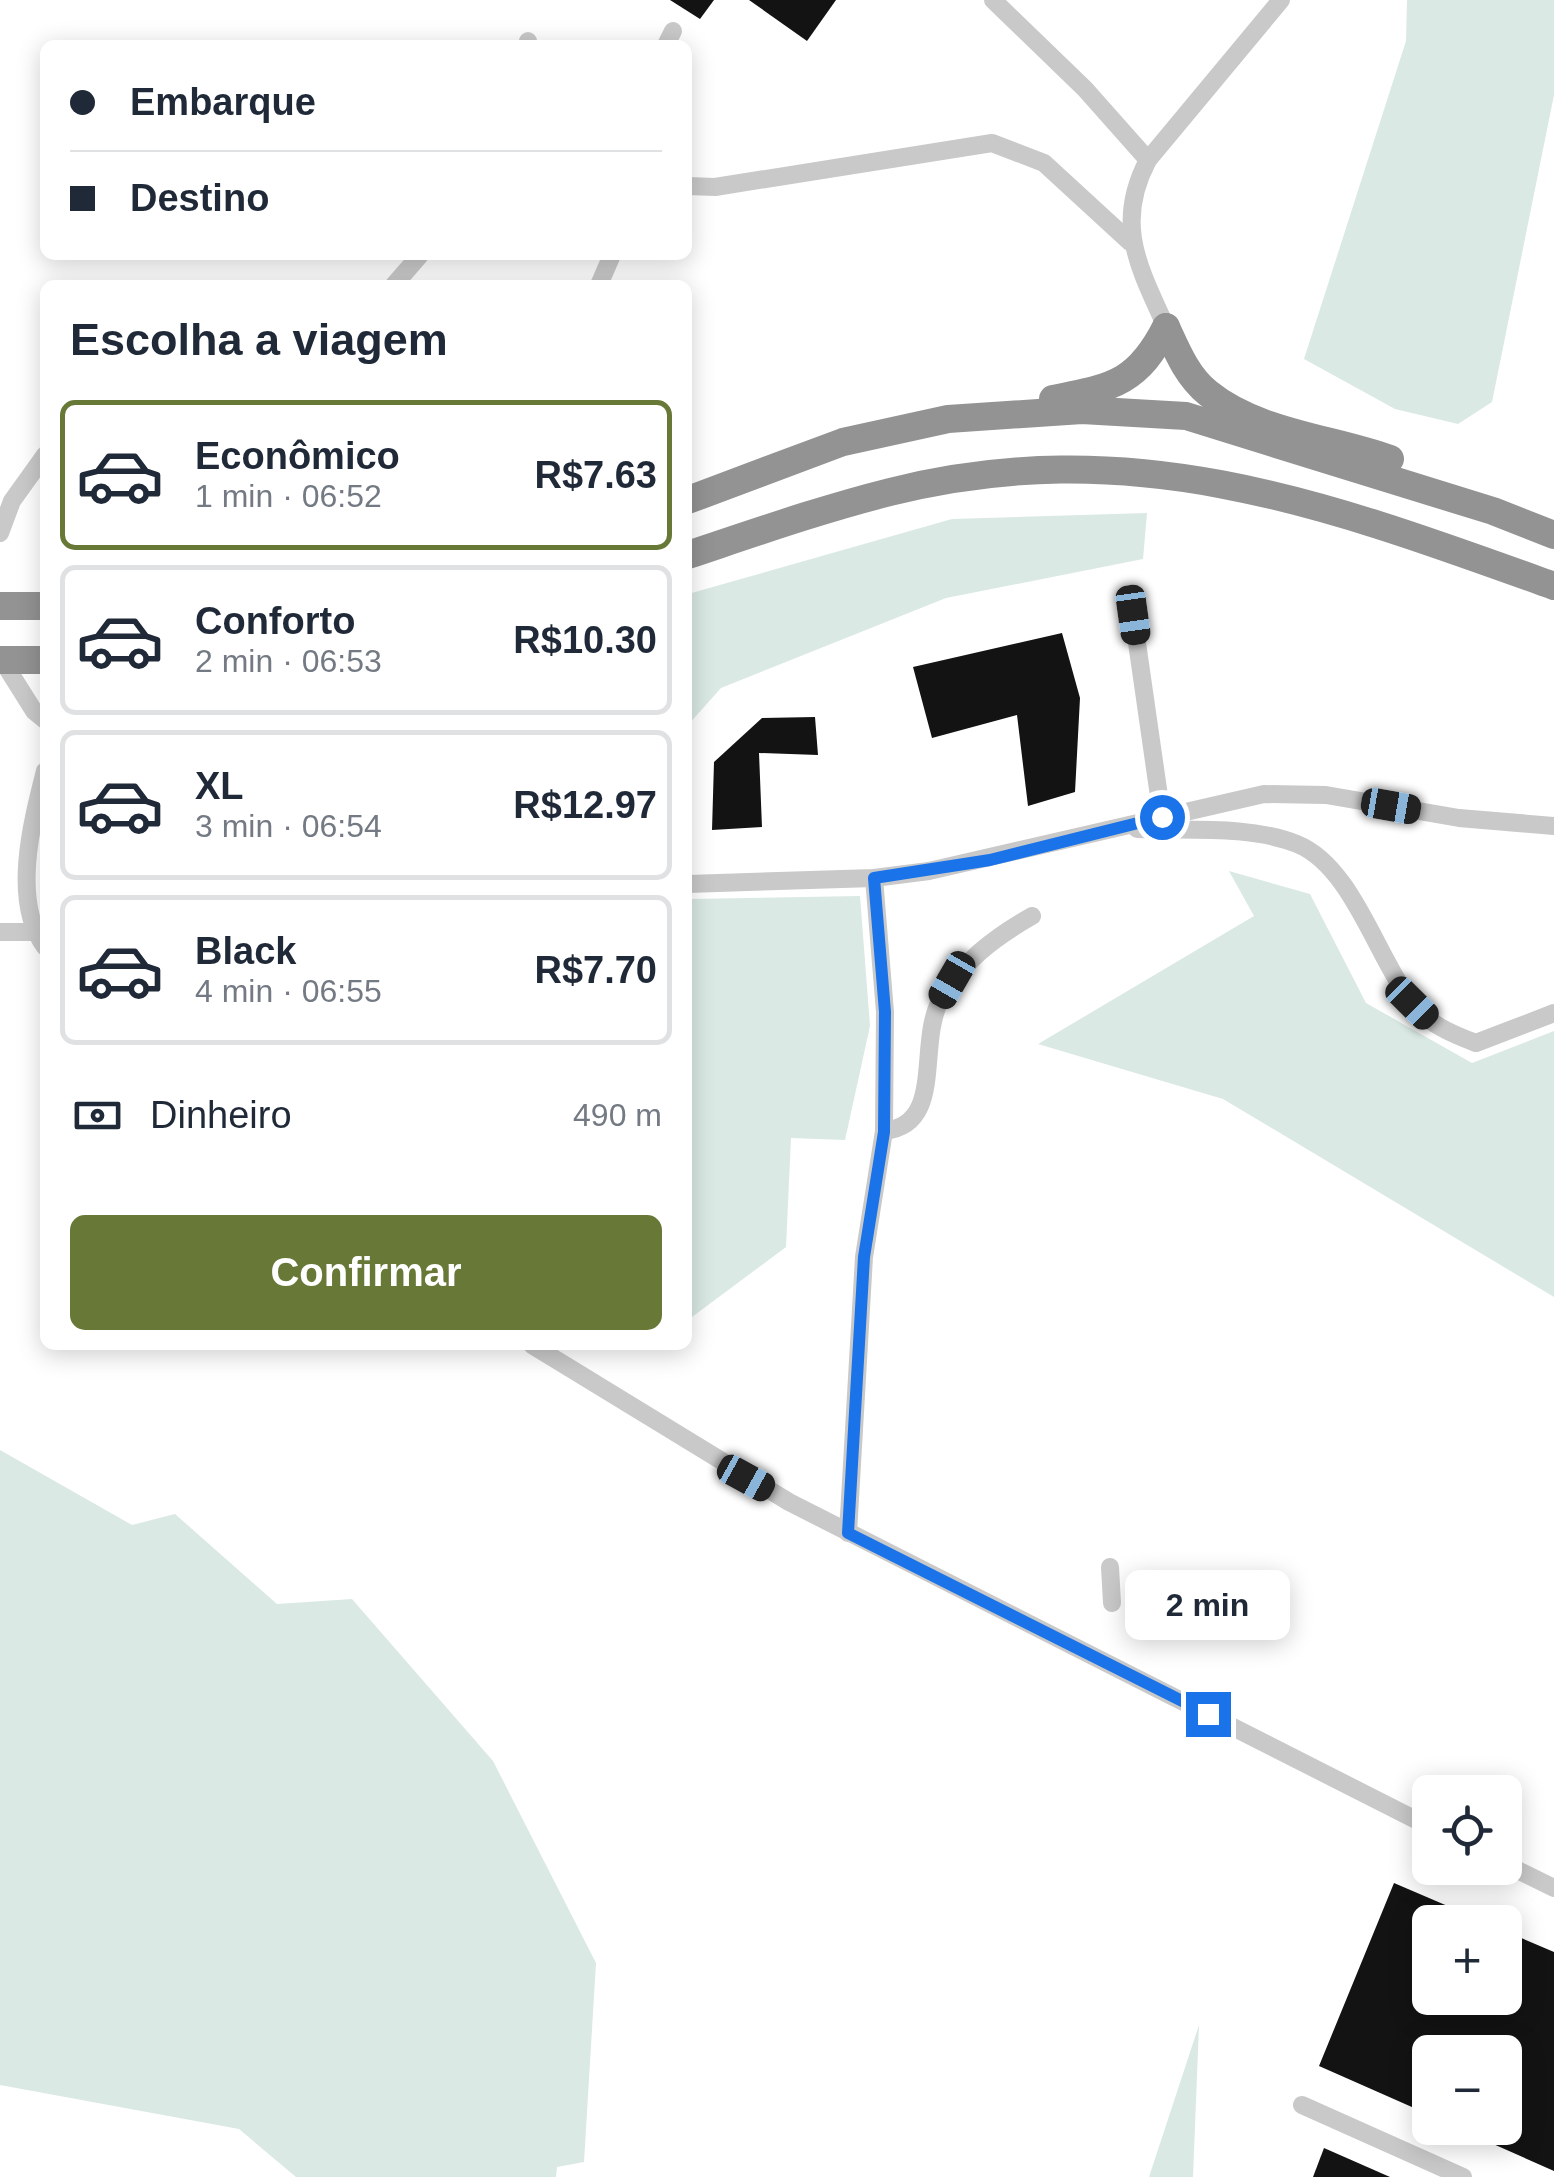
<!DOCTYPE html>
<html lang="pt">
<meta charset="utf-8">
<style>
body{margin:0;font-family:Arial,sans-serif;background:#f2f2f3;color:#1f2937;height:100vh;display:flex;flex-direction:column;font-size:38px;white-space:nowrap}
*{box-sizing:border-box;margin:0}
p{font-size:32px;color:#747a83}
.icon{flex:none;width:55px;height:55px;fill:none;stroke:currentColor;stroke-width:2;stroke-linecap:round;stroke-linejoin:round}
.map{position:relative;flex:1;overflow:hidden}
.details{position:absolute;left:40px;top:280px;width:652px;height:1070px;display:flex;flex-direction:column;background:#fff;border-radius:15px;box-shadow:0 5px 25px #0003}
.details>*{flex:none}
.banner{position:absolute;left:40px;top:40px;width:652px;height:220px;border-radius:15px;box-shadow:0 5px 25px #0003;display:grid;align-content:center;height:220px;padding:0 30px;background:#fff}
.tools{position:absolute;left:1412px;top:1775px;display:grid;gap:20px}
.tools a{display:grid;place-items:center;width:110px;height:110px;border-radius:15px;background:#fff;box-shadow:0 5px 25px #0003;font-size:50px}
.end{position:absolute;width:45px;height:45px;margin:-22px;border:12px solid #1a73e8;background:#fff;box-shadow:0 0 0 5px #fff}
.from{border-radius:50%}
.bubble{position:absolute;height:70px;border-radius:15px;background:#fff;box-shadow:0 5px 25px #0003;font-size:32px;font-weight:800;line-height:70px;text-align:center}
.car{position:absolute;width:30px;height:60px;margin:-30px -15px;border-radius:12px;box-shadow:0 0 8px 2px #0007;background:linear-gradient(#222 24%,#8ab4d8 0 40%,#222 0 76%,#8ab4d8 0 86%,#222 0)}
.banner b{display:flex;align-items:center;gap:35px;height:95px;font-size:38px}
.banner b+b{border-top:2px solid #e0e1e3}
.banner i{width:25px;height:25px;background:#1f2937}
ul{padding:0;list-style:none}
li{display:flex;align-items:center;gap:30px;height:150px;margin:0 20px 15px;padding:0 10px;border:5px solid #e0e1e3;border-radius:15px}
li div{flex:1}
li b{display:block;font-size:38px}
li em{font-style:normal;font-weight:800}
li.selected{border-color:#677837}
li>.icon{width:90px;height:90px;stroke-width:1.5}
h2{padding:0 30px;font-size:45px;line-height:120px}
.pay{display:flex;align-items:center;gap:25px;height:110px;padding:0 30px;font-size:38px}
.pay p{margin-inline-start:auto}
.primary-button{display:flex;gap:20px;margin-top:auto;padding:20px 30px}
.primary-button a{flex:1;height:115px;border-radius:15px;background:#677837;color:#fff;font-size:40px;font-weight:800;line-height:115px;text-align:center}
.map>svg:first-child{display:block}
</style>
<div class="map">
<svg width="1554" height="2177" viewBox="0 0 1554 2177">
<rect width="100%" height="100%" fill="#fff"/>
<g fill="#dae9e4">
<path d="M1407 0H1554V95L1492 402 1458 424 1395 409 1304 359 1406 41Z"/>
<path d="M1147 513 1143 559 946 598 721 688 688 725V594L952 519Z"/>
<path d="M1229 871 1310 894 1366 1003 1472 1063 1554 1031V1297L1223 1099 1038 1044 1254 916Z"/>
<path d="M860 896 870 1026 845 1140 791 1138 786 1247 688 1320V899Z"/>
<path d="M0 1450 132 1525 175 1514 277 1604 352 1599 493 1761 596 1963 584 2162 557 2167 556 2177H296L239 2129 0 2085Z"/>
<path d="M1199 2025 1193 2177H1149Z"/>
</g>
<g fill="#131313">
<path d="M670 0H714L700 19Z"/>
<path d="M749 0H836L807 41Z"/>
<path d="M1062 633 1080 698 1075 792 1028 806 1017 715 932 738 913 667Z"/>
<path d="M815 717 818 755 759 753 762 827 712 830 714 762 762 718Z"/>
<path d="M1394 1883 1485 1922H1430V1998H1505V1931L1554 1952V2171L1457 2128H1505V2052H1430V2115L1319 2066Z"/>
<path d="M1324 2148 1390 2177H1313Z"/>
</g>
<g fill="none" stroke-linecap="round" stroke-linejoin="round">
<g stroke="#c9c9c9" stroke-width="18">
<path d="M993 0 1085 89 1148 160"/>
<path d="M528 45V41"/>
<path d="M666 45 673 31"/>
<path d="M688 186 715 187 992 143 1044 163 1130 242"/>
<path d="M394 285 420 255"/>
<path d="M599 285 612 255"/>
<path d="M1166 327C1139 267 1114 224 1148 160L1281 0"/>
<path d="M0 533 12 501 45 455"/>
<path d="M1133 615 1162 817"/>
<path d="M2 660 34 711 45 720"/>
<path d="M45 771C32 822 11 901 45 947"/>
<path d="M1137 829C1187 831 1250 825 1297 844 1352 866 1377 958 1412 1003 1428 1024 1452 1034 1476 1043L1554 1013"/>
<path d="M688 884 874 878 929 871 1264 794 1326 795 1459 818 1554 826"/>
<path d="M0 932H34"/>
<path d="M884 1131C945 1125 917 1046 940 1001 960 963 995 937 1032 916"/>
<path d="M532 1345 789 1502 1430 1827"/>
<path d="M848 1533 864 1257 884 1131 885 1012 874 878"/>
<path d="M1110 1567 1112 1603"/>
<path d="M1505 1864 1554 1888"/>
<path d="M1302 2105 1463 2177"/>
</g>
<g stroke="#939393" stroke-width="28">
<path d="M1166 327C1177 351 1187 376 1208 393 1257 433 1332 438 1390 459"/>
<path d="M1053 399C1112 387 1137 384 1166 327"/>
<path d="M688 500 843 442 948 419 1082 410 1186 416 1493 511 1554 535"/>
<path d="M688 555C754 533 822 509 890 492 1133 431 1329 505 1554 586"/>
<path d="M0 606H45"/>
<path d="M0 660H45"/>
</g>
</g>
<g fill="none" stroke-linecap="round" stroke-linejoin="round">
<path stroke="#1a73e8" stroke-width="12" d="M1162 817 990 860 874 878 885 1012 884 1132 864 1257 848 1533 1208 1714"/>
</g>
</svg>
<div class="tools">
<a><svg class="icon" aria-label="locate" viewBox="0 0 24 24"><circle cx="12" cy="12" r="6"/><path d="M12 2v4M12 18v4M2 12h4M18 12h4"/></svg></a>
<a>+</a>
<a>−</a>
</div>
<i class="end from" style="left:1162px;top:817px"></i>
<i class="end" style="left:1208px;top:1714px"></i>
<div class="bubble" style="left:1125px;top:1570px;width:165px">2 min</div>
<i class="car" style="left:1133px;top:615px;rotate:172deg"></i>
<i class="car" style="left:1391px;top:806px;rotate:100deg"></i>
<i class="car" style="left:952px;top:980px;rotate:210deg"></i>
<i class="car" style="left:1412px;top:1003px;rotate:135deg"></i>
<i class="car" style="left:746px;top:1478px;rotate:119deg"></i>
<div class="banner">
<b><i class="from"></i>Embarque</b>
<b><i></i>Destino</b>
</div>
<section class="details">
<h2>Escolha a viagem</h2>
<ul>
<li class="selected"><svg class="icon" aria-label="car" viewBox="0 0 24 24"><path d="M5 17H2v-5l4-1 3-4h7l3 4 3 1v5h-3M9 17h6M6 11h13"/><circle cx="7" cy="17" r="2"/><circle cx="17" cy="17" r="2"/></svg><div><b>Econômico</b><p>1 min · 06:52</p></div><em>R$7.63</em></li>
<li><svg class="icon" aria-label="car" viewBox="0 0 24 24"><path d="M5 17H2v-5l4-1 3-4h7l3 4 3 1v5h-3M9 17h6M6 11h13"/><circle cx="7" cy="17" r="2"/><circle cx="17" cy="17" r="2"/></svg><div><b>Conforto</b><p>2 min · 06:53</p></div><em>R$10.30</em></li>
<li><svg class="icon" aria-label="car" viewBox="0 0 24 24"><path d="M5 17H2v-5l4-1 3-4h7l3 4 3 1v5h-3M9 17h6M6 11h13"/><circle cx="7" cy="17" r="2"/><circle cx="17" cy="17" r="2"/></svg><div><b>XL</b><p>3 min · 06:54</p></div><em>R$12.97</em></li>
<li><svg class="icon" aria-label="car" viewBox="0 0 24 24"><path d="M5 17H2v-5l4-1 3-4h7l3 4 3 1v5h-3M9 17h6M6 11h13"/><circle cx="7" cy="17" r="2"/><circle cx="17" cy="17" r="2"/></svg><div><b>Black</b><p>4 min · 06:55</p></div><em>R$7.70</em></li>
</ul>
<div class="pay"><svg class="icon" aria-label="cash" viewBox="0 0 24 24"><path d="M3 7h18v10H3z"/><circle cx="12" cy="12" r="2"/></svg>Dinheiro<p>490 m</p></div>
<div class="primary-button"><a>Confirmar</a></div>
</section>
</div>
